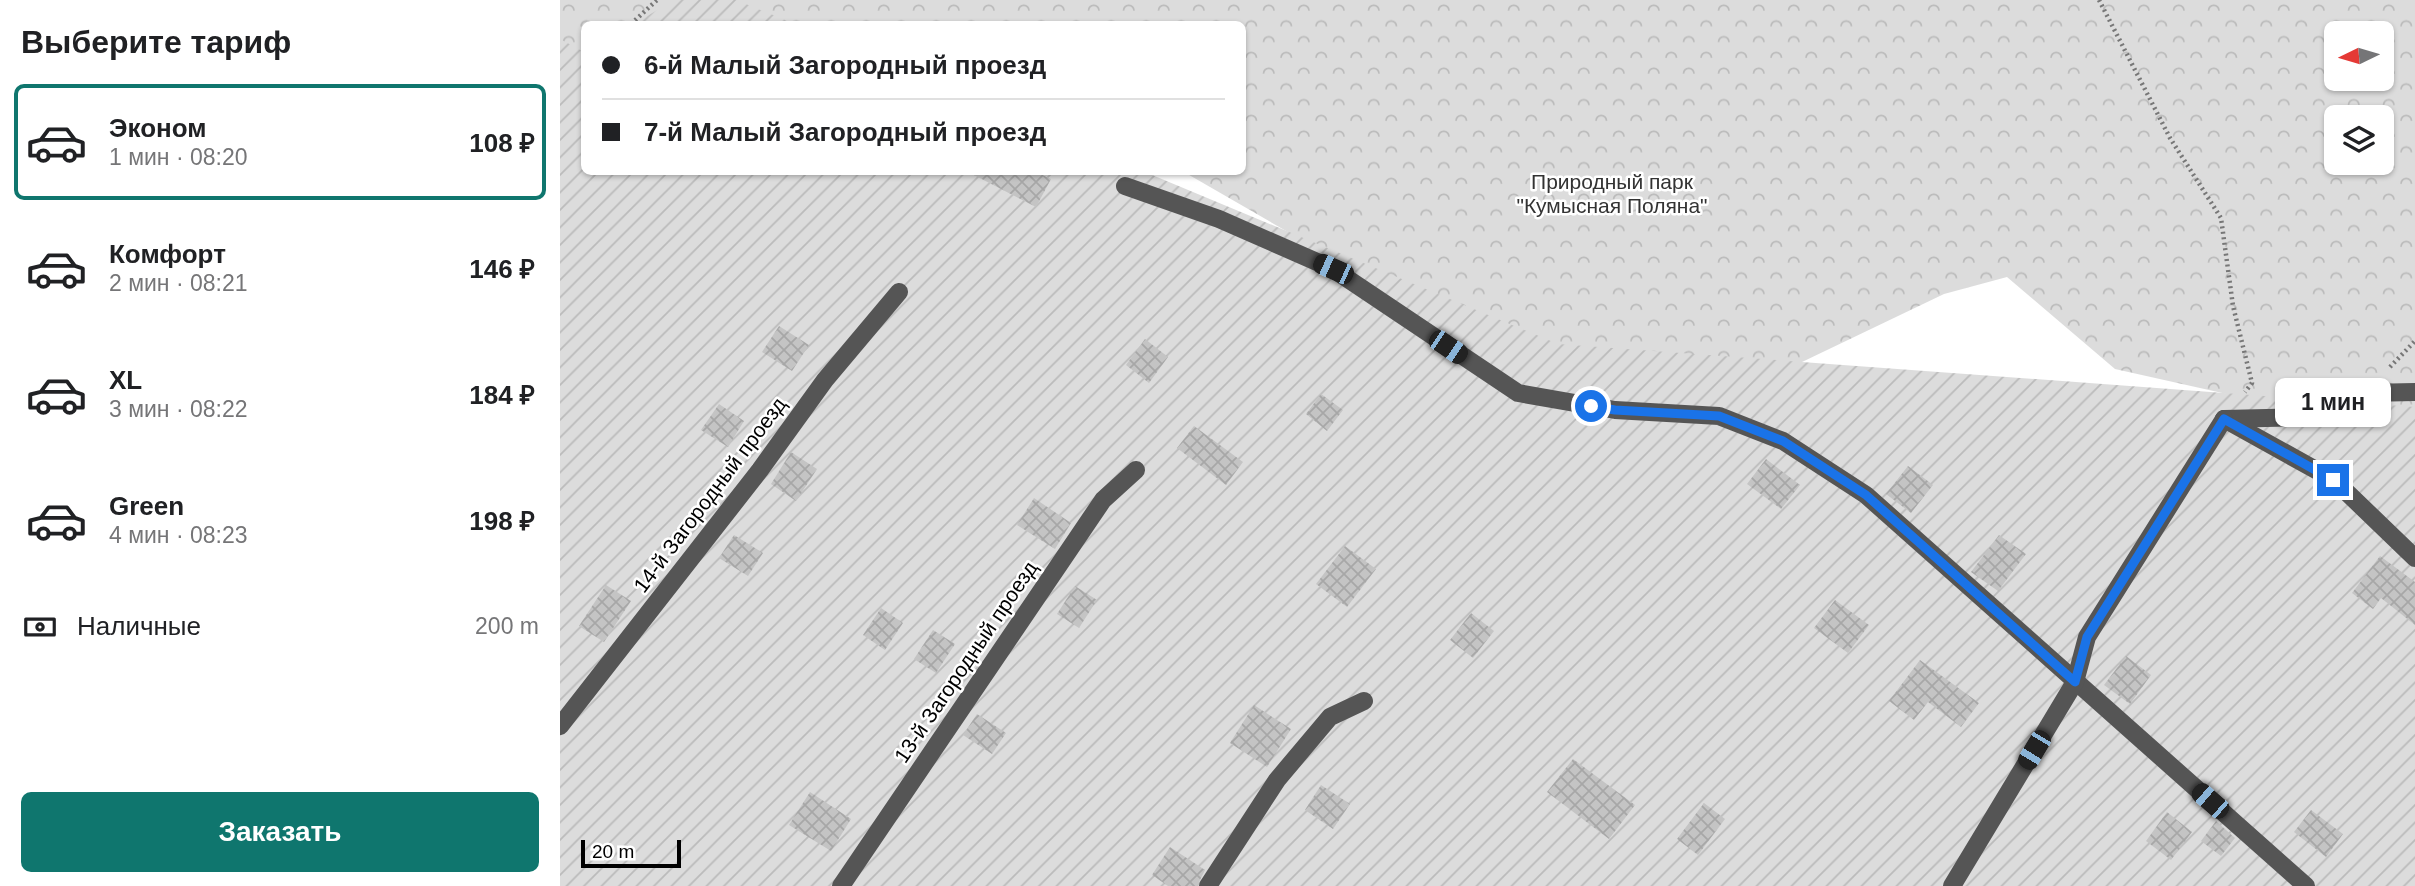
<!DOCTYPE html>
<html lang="ru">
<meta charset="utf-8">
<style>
body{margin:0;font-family:Arial,sans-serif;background:#f6f6f6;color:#202124;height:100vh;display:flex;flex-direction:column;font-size:26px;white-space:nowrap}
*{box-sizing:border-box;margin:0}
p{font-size:23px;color:#757577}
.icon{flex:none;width:38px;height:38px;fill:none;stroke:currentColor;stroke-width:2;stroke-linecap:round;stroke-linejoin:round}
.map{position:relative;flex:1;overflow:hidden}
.drawer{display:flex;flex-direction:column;background:#fff;width:560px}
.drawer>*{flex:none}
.banner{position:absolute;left:21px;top:21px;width:665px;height:154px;border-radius:10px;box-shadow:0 2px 5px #0004;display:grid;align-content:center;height:154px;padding:0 21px;background:#fff}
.needle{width:46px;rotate:265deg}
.controls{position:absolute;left:1764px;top:21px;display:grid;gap:14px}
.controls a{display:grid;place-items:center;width:70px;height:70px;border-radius:10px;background:#fff;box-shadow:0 2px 5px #0004;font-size:35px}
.scale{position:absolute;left:21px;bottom:18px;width:100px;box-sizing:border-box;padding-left:7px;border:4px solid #000;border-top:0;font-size:19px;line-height:24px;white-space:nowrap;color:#000;-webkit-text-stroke:5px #fff;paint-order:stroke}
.end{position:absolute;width:32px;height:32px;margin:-16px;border:9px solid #1a73e8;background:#fff;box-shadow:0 0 0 4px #fff}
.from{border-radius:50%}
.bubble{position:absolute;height:49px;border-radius:10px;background:#fff;box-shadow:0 2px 5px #0004;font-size:23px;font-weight:600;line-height:49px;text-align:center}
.car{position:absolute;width:21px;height:42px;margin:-21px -10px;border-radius:9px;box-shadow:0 0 5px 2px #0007;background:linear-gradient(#222 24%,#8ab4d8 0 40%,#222 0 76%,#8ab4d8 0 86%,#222 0)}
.banner b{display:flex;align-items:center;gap:24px;height:66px;font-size:26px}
.banner b+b{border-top:2px solid #e0e0e0}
.banner i{width:18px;height:18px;background:#202124}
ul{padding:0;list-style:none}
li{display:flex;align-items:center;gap:21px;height:116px;margin:0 14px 10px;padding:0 7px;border:4px solid transparent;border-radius:10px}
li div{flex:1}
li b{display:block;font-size:26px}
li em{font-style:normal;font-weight:600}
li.current{border-color:#0f766e}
li>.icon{width:63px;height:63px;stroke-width:1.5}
h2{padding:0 21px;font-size:32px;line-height:84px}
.pay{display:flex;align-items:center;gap:18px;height:77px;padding:0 21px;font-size:26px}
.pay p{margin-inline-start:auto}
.button{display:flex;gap:14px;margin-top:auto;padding:14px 21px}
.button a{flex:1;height:80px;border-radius:10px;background:#0f766e;color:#fff;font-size:28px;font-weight:600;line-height:80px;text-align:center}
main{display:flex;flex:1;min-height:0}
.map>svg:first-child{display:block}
</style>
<main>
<section class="drawer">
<h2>Выберите тариф</h2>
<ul>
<li class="current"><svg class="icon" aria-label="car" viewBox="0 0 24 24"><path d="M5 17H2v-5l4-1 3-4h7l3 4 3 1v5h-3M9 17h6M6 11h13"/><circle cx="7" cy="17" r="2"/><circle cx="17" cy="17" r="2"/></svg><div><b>Эконом</b><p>1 мин · 08:20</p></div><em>108 ₽</em></li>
<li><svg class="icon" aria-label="car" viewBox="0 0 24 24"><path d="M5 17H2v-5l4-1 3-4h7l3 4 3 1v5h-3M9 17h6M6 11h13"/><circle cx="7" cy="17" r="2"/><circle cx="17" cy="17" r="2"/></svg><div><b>Комфорт</b><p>2 мин · 08:21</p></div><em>146 ₽</em></li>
<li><svg class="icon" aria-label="car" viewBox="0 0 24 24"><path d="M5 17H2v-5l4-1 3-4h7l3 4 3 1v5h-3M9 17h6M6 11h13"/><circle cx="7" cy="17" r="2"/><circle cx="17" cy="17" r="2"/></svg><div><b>XL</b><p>3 мин · 08:22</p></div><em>184 ₽</em></li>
<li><svg class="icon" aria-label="car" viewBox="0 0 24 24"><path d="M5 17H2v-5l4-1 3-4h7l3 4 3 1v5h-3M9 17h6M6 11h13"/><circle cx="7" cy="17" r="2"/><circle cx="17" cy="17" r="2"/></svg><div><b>Green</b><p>4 мин · 08:23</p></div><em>198 ₽</em></li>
</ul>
<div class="pay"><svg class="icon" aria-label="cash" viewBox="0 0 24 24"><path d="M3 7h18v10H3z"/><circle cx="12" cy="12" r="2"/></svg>Наличные<p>200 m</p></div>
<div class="button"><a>Заказать</a></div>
</section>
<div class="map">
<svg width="1855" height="886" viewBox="0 0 1855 886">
<defs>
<pattern id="forest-crowns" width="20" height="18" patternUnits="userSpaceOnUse" patternTransform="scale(1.75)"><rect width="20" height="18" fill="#dcdcdc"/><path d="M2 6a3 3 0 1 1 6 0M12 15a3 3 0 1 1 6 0" fill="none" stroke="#bbb"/></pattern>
<pattern id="garden-furrows" width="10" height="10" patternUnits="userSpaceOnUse" patternTransform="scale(1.75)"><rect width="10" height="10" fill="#dcdcdc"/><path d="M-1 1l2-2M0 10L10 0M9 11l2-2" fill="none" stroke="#bbb"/></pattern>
<pattern id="building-cross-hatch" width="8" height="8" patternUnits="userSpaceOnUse" patternTransform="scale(1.75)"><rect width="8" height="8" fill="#c4c4c4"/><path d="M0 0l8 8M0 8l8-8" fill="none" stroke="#a7a7a7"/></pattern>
</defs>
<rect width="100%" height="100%" fill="#fff"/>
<path fill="url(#forest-crowns)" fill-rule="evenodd" d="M0 0H1855V428L1716 405 1555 369 1447 277 1384 294 1198 383 1000 389 624 172H682V24H24V70L0 58ZM1776 33H1822V79H1776ZM1776 117H1822V163H1776Z"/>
<g fill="url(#garden-furrows)">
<path d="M114 0H176L235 24H74Z"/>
<path d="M0 39 24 52V172H585L998 344 1855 407V886H0Z"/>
</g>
<g fill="url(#building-cross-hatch)">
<path d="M408 172H476L491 179 476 207Z"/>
<path d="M219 326 249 345 232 371 202 352Z"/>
<path d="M585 339 608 357 589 383 566 365Z"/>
<path d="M761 394 783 410 767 431 746 414Z"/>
<path d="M159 404 184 421 168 447 141 430Z"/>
<path d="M634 426 683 462 666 485 617 448Z"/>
<path d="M231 452 257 469 236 501 211 484Z"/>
<path d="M1206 459 1240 485 1221 509 1187 484Z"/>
<path d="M1348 466 1373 485 1351 513 1326 494Z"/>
<path d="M474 498 511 523 495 549 457 525Z"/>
<path d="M174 535 203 553 188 576 159 558Z"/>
<path d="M1439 535 1466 554 1438 591 1411 572Z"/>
<path d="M785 546 816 569 787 607 756 584Z"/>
<path d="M1820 556 1855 582V625L1821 598 1813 609 1792 593Z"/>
<path d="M46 585 71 601 44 642 19 626Z"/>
<path d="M515 586 537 600 519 628 497 614Z"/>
<path d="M1275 600 1309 625 1288 653 1254 628Z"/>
<path d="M321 608 343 623 325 650 303 635Z"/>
<path d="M911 613 934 631 913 658 890 640Z"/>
<path d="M373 630 395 644 376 673 354 659Z"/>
<path d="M1566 656 1591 675 1570 704 1544 685Z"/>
<path d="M1360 660 1419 703 1401 727 1368 702 1354 720 1329 701Z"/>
<path d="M694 705 731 729 707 767 670 743Z"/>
<path d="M417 714 446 733 432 754 403 735Z"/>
<path d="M1013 759 1075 805 1049 839 987 792Z"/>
<path d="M761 785 790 804 773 829 745 810Z"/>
<path d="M250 792 291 819 271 851 229 825Z"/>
<path d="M1144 803 1165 819 1138 855 1117 839Z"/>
<path d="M1751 810 1783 834 1766 857 1734 832Z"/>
<path d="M1607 812 1632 832 1611 860 1586 841Z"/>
<path d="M1656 821 1675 838 1661 856 1641 841Z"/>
<path d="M610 847 645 870 637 886H608L592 875Z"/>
</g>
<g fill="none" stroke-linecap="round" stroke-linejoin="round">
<g stroke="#777" stroke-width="4.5" stroke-dasharray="2 3.5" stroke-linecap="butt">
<path d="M1539 0 1610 138 1661 218 1673 306 1692 383 1685 392"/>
<path d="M71 24 97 0"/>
<path d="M1830 367 1855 341"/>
</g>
<g stroke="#555" stroke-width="18">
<path d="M565 186 659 219 773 269 958 393 1055 410 1159 416 1223 441 1306 495 1746 886"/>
<path d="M1664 419 1774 480 1855 558"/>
<path d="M1664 419 1743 417 1806 393 1855 392"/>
<path d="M0 726 200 470 265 380 339 292"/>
<path d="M281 886 543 500 576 470"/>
<path d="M648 886 717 780 770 717 804 701"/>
<path d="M1392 886 1515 682 1527 637 1664 419"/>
</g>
</g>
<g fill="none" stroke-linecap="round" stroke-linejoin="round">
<path stroke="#1a73e8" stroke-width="9" d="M1031 406 1055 410 1159 416 1223 441 1306 495 1515 682 1527 637 1664 419 1773 480"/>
</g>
<g text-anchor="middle" stroke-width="5" stroke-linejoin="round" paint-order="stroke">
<g font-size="21" fill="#333" stroke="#fff">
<text x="1052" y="189">Природный парк<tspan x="1052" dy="24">"Кумысная Поляна"</tspan></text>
</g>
<g font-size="21" fill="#000" stroke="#fff">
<text transform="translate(150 495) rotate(-53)" y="7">14-й Загородный проезд</text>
<text transform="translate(406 662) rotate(-56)" y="7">13-й Загородный проезд</text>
</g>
</g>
</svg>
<div class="controls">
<a><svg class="needle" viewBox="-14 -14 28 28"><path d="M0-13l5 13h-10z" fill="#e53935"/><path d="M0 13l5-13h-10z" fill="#757577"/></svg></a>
<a><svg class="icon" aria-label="layers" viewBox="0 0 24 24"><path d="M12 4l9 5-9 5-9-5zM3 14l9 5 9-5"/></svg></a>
</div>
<div class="scale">20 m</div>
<i class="end from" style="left:1031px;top:406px"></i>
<i class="end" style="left:1773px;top:480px"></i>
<div class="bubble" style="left:1715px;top:378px;width:116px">1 мин</div>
<i class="car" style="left:773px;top:269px;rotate:294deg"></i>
<i class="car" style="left:888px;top:347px;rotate:124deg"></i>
<i class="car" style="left:1474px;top:750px;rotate:211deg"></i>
<i class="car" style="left:1650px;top:801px;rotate:311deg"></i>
<div class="banner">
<b><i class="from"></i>6-й Малый Загородный проезд</b>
<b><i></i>7-й Малый Загородный проезд</b>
</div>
</div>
</main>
